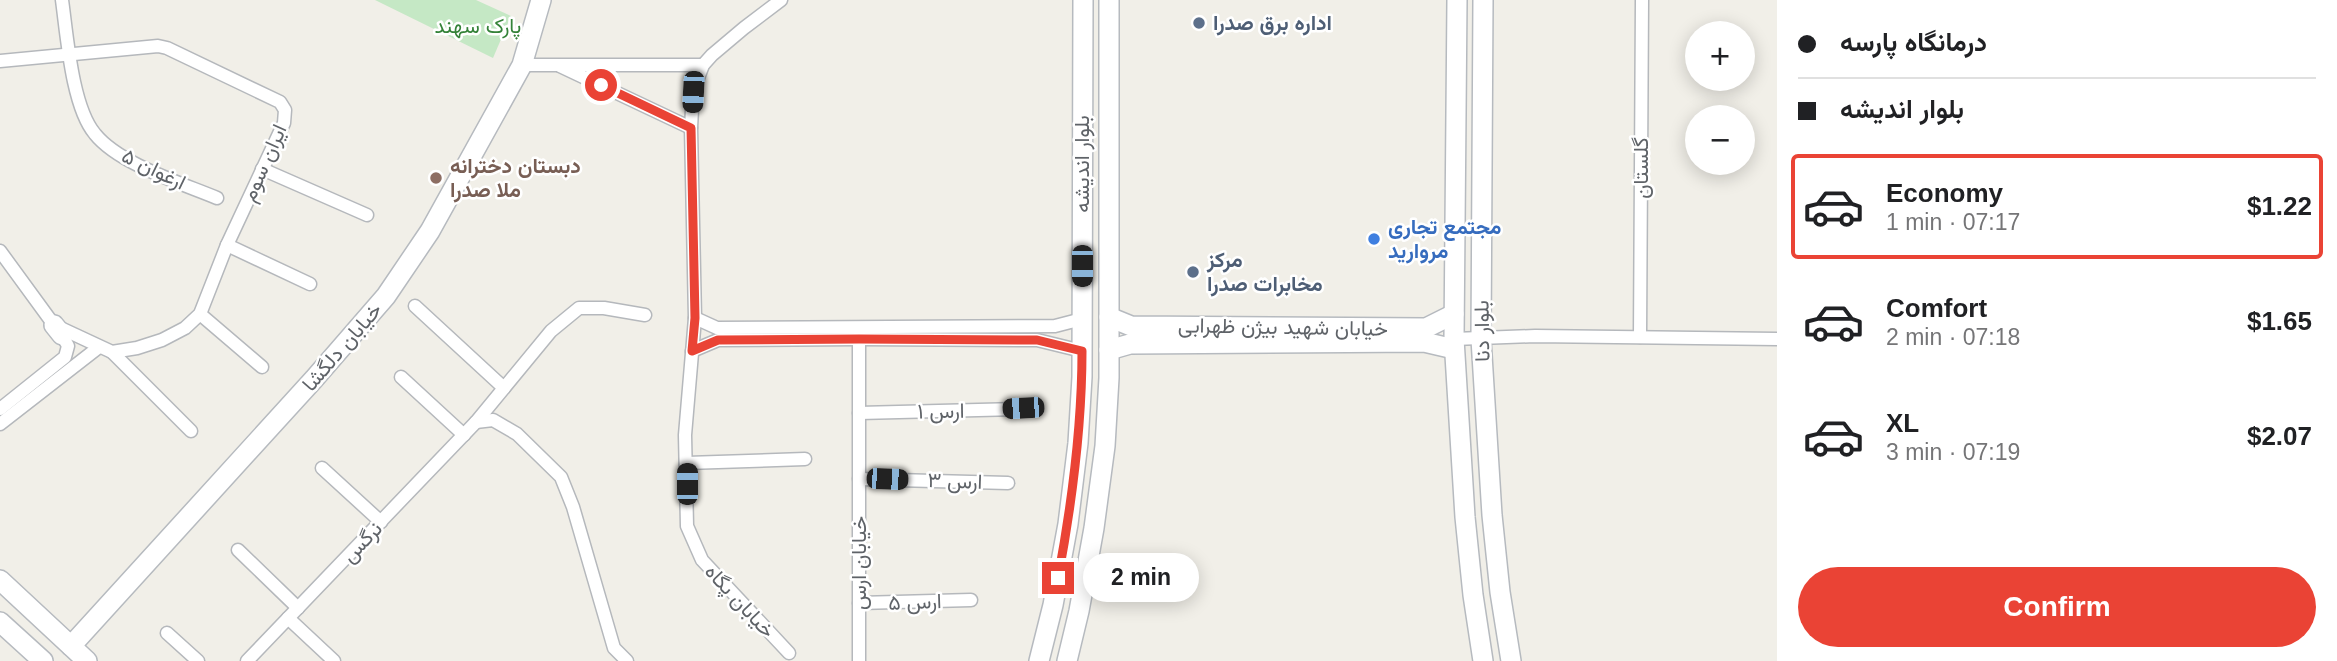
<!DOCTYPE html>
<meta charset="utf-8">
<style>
body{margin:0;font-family:Helvetica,Vazirmatn,sans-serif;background:#f2f2f2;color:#202124;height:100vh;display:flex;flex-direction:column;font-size:26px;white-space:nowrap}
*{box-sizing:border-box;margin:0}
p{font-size:23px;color:#757577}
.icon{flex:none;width:38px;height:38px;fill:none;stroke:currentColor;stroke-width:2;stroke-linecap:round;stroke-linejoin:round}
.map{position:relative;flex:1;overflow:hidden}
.side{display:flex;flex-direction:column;background:#fff;width:560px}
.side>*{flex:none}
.banner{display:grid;align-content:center;height:154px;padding:0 21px;background:#fff}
.buttons{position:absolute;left:1685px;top:21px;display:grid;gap:14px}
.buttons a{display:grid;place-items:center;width:70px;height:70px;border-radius:50%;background:#fff;box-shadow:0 4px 18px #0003;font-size:35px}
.end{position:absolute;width:32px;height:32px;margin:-16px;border:9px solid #ea4335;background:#fff;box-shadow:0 0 0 4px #fff}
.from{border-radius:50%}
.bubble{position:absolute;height:49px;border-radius:24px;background:#fff;box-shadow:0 4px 18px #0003;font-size:23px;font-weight:700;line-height:49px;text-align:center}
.car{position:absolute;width:21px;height:42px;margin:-21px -10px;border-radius:9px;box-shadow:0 0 5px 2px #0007;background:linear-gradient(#222 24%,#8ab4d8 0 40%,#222 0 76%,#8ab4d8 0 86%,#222 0)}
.banner b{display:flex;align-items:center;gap:24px;height:66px;font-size:26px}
.banner b+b{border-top:2px solid #e0e0e0}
.banner i{width:18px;height:18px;background:#202124}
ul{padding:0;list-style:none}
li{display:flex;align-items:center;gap:21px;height:105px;margin:0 14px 10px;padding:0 7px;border:4px solid transparent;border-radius:7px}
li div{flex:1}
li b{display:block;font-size:26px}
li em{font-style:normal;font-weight:700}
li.selected{border-color:#ea4335}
li>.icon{width:63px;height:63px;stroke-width:1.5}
.primary-button{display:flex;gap:14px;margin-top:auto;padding:14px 21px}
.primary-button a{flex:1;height:80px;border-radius:42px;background:#ea4335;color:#fff;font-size:28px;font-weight:700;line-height:80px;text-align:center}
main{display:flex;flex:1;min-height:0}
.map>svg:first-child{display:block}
</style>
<main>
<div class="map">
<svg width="1777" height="661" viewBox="0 0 1777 661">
<rect width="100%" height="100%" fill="#f1efe8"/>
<path fill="#c5e8c5" d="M375 0H476L511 16 493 58Z"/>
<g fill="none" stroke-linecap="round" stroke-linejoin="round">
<g stroke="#b5b8bc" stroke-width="15">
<g id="street">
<path d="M62 0C67 36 72 107 95 134 119 164 181 183 217 198"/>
<path d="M781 0 744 28 712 55 703 65 693 91 691 128 695 318 685 435 687 526 702 560 789 653"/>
<path d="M0 61 158 46 167 48 280 102 285 110 284 123 227 245 200 314 185 328 162 340 137 348 112 352 54 325 0 251"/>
<path d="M522 65H703"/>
<path d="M560 66 691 128"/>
<path d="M262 169 367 215"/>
<path d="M227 245 310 284"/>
<path d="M415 306 504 388"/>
<path d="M200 314 262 367"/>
<path d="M695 318 717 328 1055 326 1082 319"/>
<path d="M1640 337 1642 0"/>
<path d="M1454 339 1535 336 1777 339"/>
<path d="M692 351 718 340 859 339 1037 340 1082 351"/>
<path d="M112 352 191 431"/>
<path d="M401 377 464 435"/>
<path d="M0 409 65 357 68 346 62 335"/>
<path d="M859 413 1023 409"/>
<path d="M476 422 493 420 517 434 561 477 573 507 614 648 627 661"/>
<path d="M0 424 99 347"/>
<path d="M687 463 805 459"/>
<path d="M322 468 381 522"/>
<path d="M859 479 1008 483"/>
<path d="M238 550 298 608"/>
<path d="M859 603 971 600"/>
<path d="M288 618 334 661"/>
<path d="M167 633 198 661"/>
<path d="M247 661 476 422 551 331 579 308H604L645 315"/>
<path d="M859 661V339"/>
</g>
</g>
<g stroke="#b6babf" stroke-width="22">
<g id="secondary">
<path d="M1457 0 1454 339 1465 517 1473 595 1483 661"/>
<path d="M1483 0 1481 339 1492 515 1500 592 1511 661"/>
<path d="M1109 317 1131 326 1426 328 1454 314"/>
<path d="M54 325 62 335"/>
<path d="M1109 350 1130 344 1424 342 1454 349"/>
<path d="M0 580 87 661"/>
<path d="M0 622 43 661"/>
<path d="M71 646 314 379 386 296 430 231 522 65 541 0"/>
<path d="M1039 661 1053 605 1068 524 1078 443 1082 377 1083 0"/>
<path d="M1067 661 1079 611 1094 528 1105 446 1109 378V0"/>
</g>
</g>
<use href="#street" stroke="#fff" stroke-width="12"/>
<use href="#secondary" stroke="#fff" stroke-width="19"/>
</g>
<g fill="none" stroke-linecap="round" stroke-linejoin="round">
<path stroke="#ea4335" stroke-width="9" d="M601 85 691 128 695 318 692 351 718 340 859 339 1037 340 1082 351C1082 427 1072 503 1058 578"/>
</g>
<g fill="#5c6f8a" stroke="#fff" stroke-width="2.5">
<circle cx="1199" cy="23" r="7"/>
<circle cx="1193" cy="272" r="7"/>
</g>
<circle fill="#8d6e63" stroke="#fff" stroke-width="2.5" cx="436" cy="178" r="7"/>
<circle fill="#3f7fe0" stroke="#fff" stroke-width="2.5" cx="1374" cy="239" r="7"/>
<g text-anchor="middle" stroke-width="5" stroke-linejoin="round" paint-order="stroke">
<g font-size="21" font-weight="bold" fill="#4e5e75" stroke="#fff" text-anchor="start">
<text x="1213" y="30">اداره برق صدرا</text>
<text x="1207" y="267">مرکز<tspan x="1207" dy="24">مخابرات صدرا</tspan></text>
</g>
<g font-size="21" fill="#348238" stroke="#fff">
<text x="478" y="33">پارک سهند</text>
</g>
<g font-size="21" fill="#5f6368" stroke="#fff">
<text transform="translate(264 163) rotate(-66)" y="7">ایران سوم</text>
<text transform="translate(1082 164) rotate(-90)" y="7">بلوار اندیشه</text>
<text transform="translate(1641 168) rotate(-90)" y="7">گلستان</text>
<text transform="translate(154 169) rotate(26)" y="7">ارغوان ۵</text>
<text transform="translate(1283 327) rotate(1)" y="7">خیابان شهید بیژن ظهرابی</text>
<text transform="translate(1482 331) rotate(-91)" y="7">بلوار دنا</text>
<text transform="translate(342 347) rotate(-49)" y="7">خیابان دلگشا</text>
<text transform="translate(941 411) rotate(-1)" y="7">ارس ۱</text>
<text transform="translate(955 481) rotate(2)" y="7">ارس ۳</text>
<text transform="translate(362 542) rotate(-46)" y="7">نرگس</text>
<text transform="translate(859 563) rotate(-90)" y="7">خیابان ارس</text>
<text transform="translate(740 601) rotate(47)" y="7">خیابان پگاه</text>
<text transform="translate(915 602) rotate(-2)" y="7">ارس ۵</text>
</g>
<g font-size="21" font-weight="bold" fill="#785e54" stroke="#fff" text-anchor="start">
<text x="450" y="173">دبستان دخترانه<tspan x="450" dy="24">ملا صدرا</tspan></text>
</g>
<g font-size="21" font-weight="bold" fill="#366cbe" stroke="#fff" text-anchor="start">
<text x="1388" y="234">مجتمع تجاری<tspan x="1388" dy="24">مروارید</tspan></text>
</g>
</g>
</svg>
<div class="buttons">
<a>+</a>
<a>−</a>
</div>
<i class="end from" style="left:601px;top:85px"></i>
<i class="end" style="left:1058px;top:578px"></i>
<div class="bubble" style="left:1083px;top:553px;width:116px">2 min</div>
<i class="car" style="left:693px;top:92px;rotate:183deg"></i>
<i class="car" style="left:1082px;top:266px;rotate:180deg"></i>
<i class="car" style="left:1023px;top:408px;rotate:267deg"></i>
<i class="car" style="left:887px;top:479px;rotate:92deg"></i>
<i class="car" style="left:687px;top:484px;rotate:0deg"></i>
</div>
<section class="side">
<div class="banner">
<b><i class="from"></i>درمانگاه پارسه</b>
<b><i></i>بلوار اندیشه</b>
</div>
<ul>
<li class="selected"><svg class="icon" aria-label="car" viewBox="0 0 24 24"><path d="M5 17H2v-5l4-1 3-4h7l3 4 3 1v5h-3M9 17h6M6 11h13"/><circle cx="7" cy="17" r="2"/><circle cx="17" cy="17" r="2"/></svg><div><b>Economy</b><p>1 min · 07:17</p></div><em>$1.22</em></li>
<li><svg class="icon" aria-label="car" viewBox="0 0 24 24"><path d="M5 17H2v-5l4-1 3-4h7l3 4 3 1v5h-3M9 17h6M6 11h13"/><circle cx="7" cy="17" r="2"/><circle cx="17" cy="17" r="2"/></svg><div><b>Comfort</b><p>2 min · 07:18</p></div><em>$1.65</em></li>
<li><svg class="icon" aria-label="car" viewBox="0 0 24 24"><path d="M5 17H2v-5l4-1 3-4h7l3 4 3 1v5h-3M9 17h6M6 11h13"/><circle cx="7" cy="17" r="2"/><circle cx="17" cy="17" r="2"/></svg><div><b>XL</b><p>3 min · 07:19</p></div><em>$2.07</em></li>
</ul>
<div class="primary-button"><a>Confirm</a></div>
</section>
</main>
